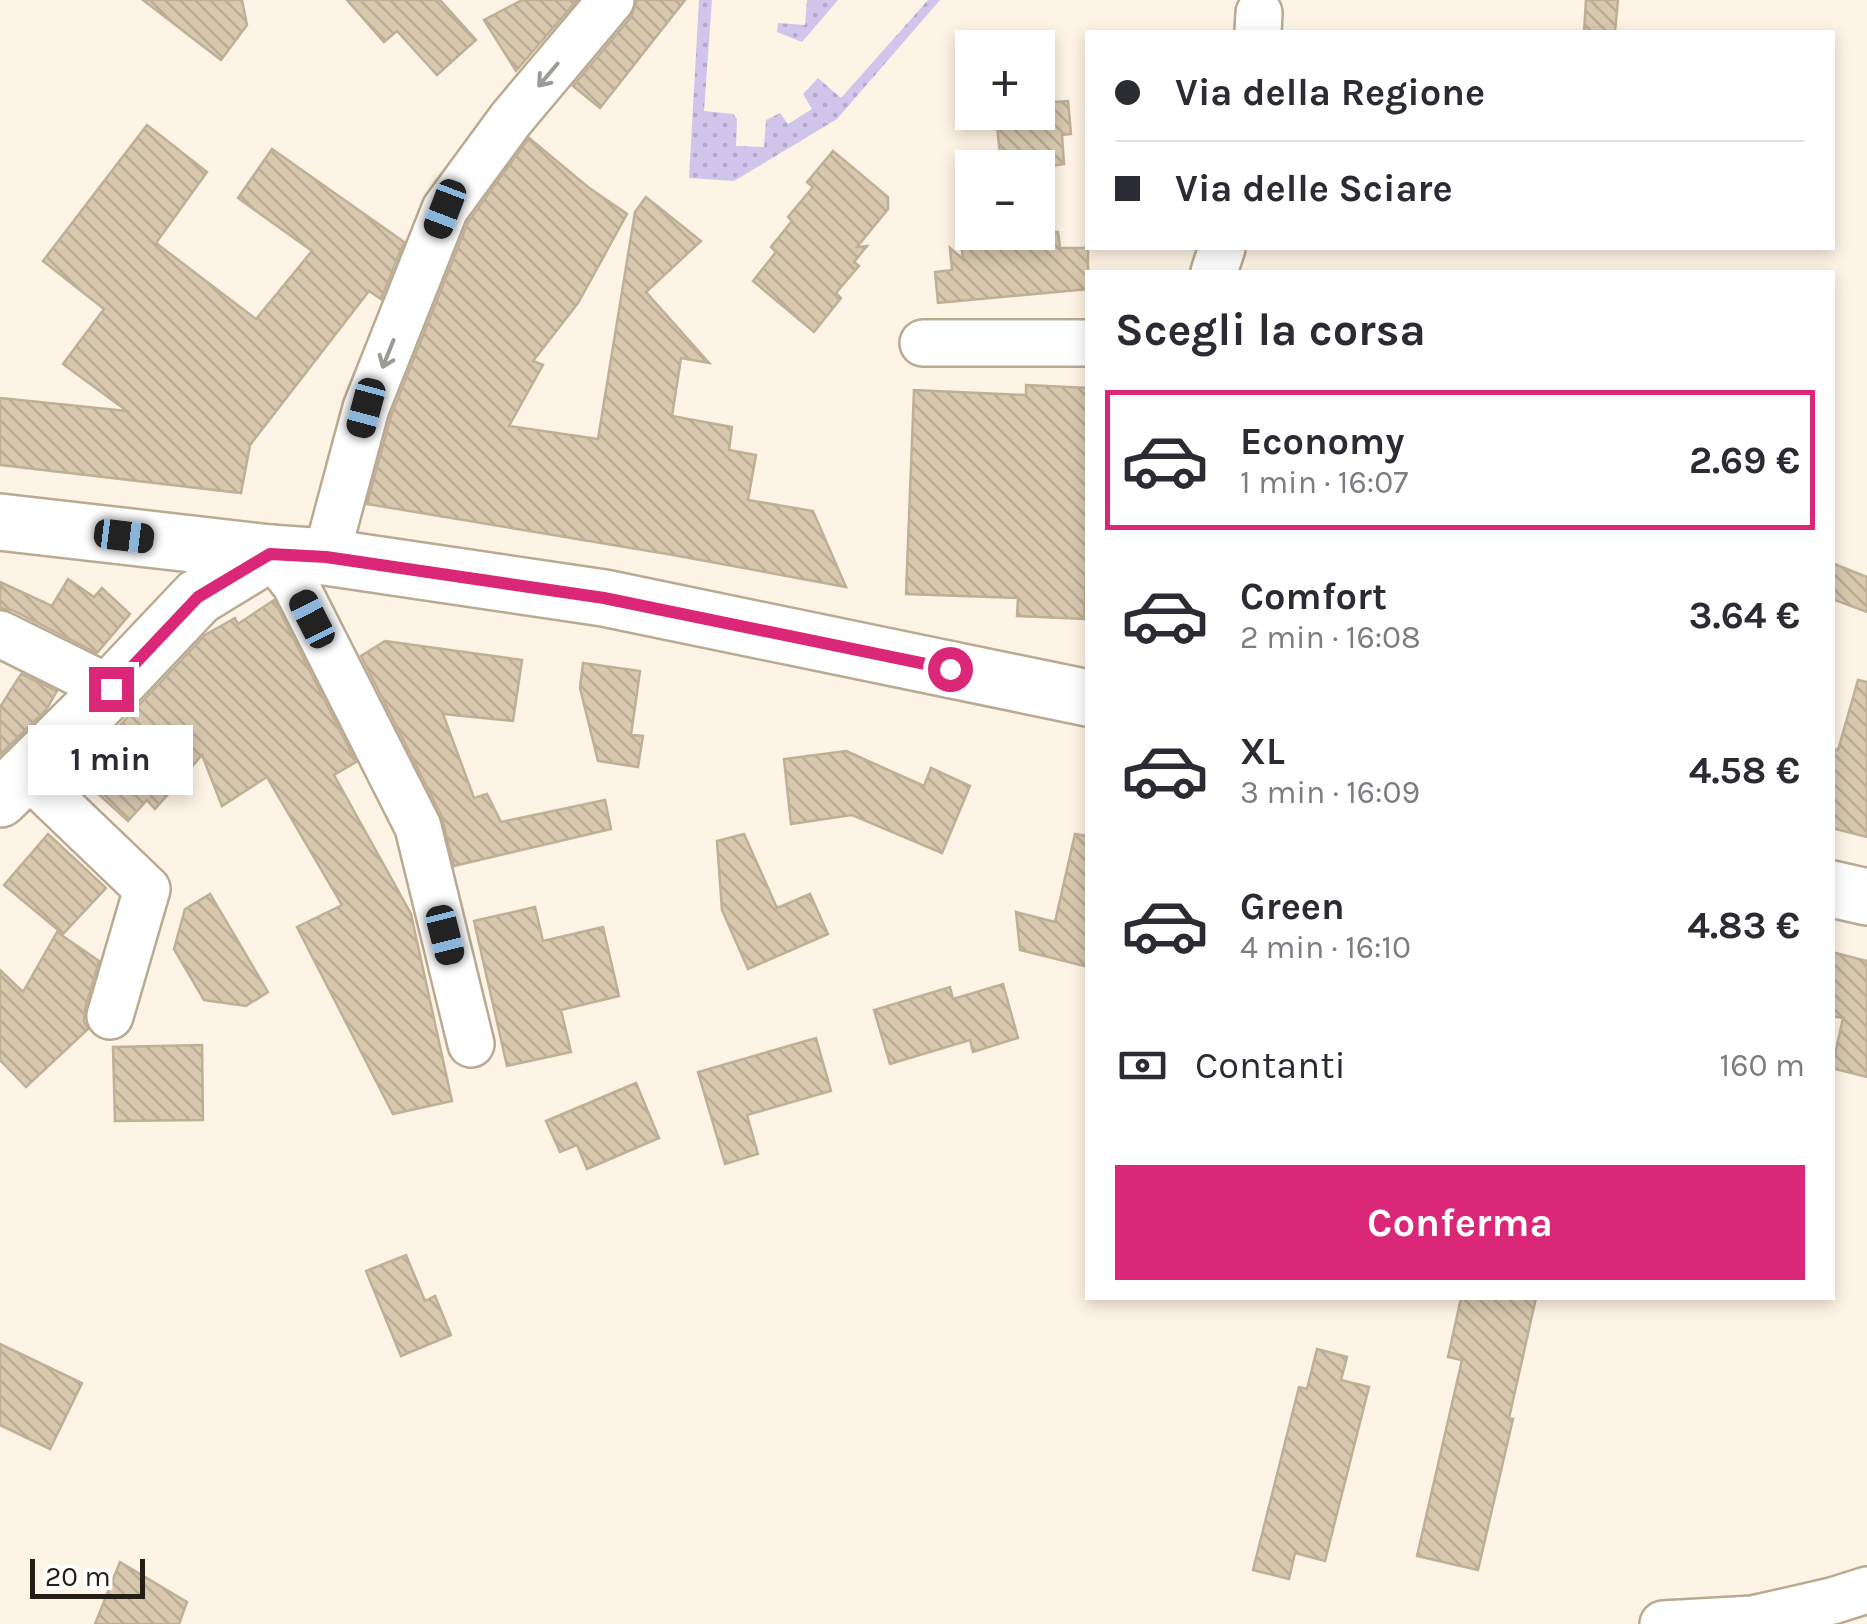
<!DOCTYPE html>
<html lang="it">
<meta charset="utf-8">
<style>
body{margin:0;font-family:Karla,sans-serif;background:#f7f7f7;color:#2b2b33;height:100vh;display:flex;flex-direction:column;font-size:38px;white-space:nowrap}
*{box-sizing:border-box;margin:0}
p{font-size:32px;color:#7c7c81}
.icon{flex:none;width:55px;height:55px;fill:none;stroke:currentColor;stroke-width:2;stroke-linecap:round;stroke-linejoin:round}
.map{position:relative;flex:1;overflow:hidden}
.panel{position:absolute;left:1085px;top:270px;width:750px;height:1030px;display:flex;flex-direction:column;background:#fff;border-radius:0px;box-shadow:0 5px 15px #0003}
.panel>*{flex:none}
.hud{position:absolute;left:1085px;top:30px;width:750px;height:220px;border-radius:0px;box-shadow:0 5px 15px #0003;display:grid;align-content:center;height:220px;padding:0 30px;background:#fff}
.tools{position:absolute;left:955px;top:30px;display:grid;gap:20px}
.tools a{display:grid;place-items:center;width:100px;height:100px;border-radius:0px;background:#fff;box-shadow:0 5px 15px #0003;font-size:50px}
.scale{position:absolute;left:30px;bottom:25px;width:115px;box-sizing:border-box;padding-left:10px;border:5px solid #241e14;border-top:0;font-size:28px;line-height:35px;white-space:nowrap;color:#241e14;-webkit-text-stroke:8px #fff;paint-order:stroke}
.end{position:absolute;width:45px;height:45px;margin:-22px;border:12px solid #db2777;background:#fff;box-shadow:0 0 0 5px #fff}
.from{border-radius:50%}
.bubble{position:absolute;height:70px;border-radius:0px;background:#fff;box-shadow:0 5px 15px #0003;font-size:32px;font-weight:700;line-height:70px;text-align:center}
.car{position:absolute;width:30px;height:60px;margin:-30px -15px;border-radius:12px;box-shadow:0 0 8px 2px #0007;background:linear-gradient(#222 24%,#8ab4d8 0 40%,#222 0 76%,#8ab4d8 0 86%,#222 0)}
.hud b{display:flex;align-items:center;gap:35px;height:95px;font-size:38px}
.hud b+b{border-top:2px solid #e1e1e2}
.hud i{width:25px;height:25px;background:#2b2b33}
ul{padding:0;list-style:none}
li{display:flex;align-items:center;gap:30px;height:140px;margin:0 20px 15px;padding:0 10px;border:5px solid transparent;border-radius:0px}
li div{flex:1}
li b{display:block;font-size:38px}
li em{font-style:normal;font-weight:700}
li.selected{border-color:#db2777}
li>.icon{width:90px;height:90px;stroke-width:1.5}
h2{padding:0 30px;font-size:45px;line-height:120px}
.pay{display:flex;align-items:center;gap:25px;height:110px;padding:0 30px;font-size:38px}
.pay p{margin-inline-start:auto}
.button{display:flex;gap:20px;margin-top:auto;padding:20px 30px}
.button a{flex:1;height:115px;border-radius:0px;background:#db2777;color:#fff;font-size:40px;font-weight:700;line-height:115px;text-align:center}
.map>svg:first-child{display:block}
</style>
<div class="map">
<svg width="1867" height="1624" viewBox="0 0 1867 1624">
<defs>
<pattern id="garden-dots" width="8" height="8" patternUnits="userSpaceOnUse" patternTransform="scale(2.5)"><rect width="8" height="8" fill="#d1c5ec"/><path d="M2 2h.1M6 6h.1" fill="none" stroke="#b3a9ca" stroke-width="1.8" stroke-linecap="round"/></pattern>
<pattern id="building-back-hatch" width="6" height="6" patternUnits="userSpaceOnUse" patternTransform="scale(2.5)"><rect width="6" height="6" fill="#d8c8ae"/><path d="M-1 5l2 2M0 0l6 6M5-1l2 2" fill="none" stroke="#b9ab95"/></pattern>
</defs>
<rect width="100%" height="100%" fill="#fef4e5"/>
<g fill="url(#garden-dots)">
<path d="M699 0H712L704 111 733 114 737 119 736 146 764 147 766 120 780 113 788 124 812 109 803 94 818 78 841 98 928 0H940L837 119 734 181 689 178Z"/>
<path d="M807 0H838L802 42 777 32 778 23 805 25Z"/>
</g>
<g fill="url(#building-back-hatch)" stroke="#bfaf96" stroke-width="2.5">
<path d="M143 0H242L247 25 221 60Z"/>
<path d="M347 0H440L476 40 437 75 397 31 384 42Z"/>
<path d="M522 0H577L516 71 484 20Z"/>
<path d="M637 0H685L600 108 573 86 631 17Z"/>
<path d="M1586 0H1618L1615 32H1584Z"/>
<path d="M1068 101 1071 134 1062 135 1064 164 1039 168H1001L996 112H1038V103Z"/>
<path d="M147 125 207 172 156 243 256 319 312 251 238 198 272 149 404 242 381 299 369 291 250 445 241 493 0 465V398L127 411 63 364 104 309 43 261Z"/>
<path d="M529 138 588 187 627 214 578 303 533 361 543 365 509 426 598 439 635 212 646 197 701 241 646 292 709 363 681 358 672 416 732 427 729 450 756 455 748 500 813 511 846 587 673 555 367 504 391 416 468 222Z"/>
<path d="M833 151 888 197V209L857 247 867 246 854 262 859 266 836 293 841 298 814 332 753 281 776 252 771 247 792 221 788 217 813 187 807 182Z"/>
<path d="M960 232H1058L1060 248H1088V289L938 303 935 272 952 270 950 248 963 259Z"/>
<path d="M1026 385 1088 388V529L1084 619 1017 616 1018 598 906 594 914 390 1026 395Z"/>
<path d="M1832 563 1867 577V612L1832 599Z"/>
<path d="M68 579 94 597 102 588 130 614 97 653 12 610 0 608V582L52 606Z"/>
<path d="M274 600 356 762 334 775 411 914 452 1101 393 1114 297 927 342 905 267 777 222 806 202 755 155 809 147 800 128 821 75 773 205 635 235 618 238 624Z"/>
<path d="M385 641 522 660 513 721 443 714 474 798 487 794 501 822 605 800 611 829 454 866 441 815 361 656Z"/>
<path d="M583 663 640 671 631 735 643 736 638 767 598 761 580 688Z"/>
<path d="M21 674 57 691 46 710 0 755V707Z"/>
<path d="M1858 680 1867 682V837L1832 828V749L1838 750Z"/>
<path d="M846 751 924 786 931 768 970 786 942 853 852 815 791 824 784 759Z"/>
<path d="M48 834 106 888 63 934 4 885Z"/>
<path d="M744 834 777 908 810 894 828 934 748 969 722 910 717 841Z"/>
<path d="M1075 834 1088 836V967L1020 950 1016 912 1055 922Z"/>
<path d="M210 894 268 992 246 1006 204 1000 174 949 185 909Z"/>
<path d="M535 907 543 941 603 927 619 996 561 1010 571 1052 507 1066 474 921Z"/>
<path d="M57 932 99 961 85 1009 84 1021 88 1029 26 1087 0 1060V970L23 992Z"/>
<path d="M1832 952 1867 961V1077L1832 1068 1843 1018 1832 1016Z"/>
<path d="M1003 984 1018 1038 973 1052 970 1040 890 1064 874 1010 950 987 953 999Z"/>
<path d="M816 1038 831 1091 747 1115 758 1154 725 1164 698 1072Z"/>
<path d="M202 1045 203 1120 115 1121 113 1047Z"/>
<path d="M636 1083 659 1138 587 1169 577 1145 560 1152 546 1121Z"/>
<path d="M406 1255 425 1301 435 1296 451 1335 401 1356 366 1271Z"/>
<path d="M1461 1298H1536L1509 1418 1513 1419 1478 1570 1417 1556 1462 1360 1448 1357Z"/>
<path d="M0 1344 82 1383 50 1449 0 1425Z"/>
<path d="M1317 1349 1347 1357 1341 1380 1369 1387 1325 1561 1295 1553 1289 1579 1253 1570 1299 1387 1307 1389Z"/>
<path d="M120 1562 187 1602 179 1624H95Z"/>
</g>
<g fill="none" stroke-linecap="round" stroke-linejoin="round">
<g stroke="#b9aa91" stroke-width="50">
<g id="minor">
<path d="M1258 32 1259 13"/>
<path d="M1214 272 1222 248"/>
<path d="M923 343H1088"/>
<path d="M270 553 295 584 418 827 471 1044"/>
<path d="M326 557 366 408 445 209 511 119 611 0"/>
<path d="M0 634 111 689"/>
<path d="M26 773 147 889 110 1016"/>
<path d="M1663 1624 1753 1619 1832 1601 1867 1590"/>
</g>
</g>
<g stroke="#b9aa91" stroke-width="60">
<path id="tertiary" d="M0 799 111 689 198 597 270 553"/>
</g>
<g stroke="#b9aa91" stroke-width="60">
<g id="secondary">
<path d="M0 522 270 553 326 557 604 598 1088 698"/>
<path d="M1832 889 1867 897"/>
</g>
</g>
<use href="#minor" stroke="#fff" stroke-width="45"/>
<use href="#tertiary" stroke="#fff" stroke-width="55"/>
<use href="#secondary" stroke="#fff" stroke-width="55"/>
</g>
<defs><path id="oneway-shaft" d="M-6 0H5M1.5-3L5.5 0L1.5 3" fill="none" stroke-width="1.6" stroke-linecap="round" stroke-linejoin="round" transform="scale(2.5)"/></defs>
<g stroke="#9c9a95">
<use href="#oneway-shaft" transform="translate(548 75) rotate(130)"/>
<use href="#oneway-shaft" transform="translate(388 354) rotate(112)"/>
</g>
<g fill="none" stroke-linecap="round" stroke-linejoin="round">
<path stroke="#db2777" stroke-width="12" d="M111 689 198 597 270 554 326 557 604 598 950 669"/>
</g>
</svg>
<div class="tools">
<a>+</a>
<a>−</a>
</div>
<div class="scale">20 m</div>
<i class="end from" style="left:950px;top:669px"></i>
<i class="end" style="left:111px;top:689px"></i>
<div class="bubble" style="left:28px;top:725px;width:165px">1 min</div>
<i class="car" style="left:445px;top:209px;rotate:201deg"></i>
<i class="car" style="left:366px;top:408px;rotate:195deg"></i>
<i class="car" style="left:124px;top:536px;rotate:97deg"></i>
<i class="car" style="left:312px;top:619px;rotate:333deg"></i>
<i class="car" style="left:445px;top:935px;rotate:166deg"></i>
<div class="hud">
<b><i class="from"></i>Via della Regione</b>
<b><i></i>Via delle Sciare</b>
</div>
<section class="panel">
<h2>Scegli la corsa</h2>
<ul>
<li class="selected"><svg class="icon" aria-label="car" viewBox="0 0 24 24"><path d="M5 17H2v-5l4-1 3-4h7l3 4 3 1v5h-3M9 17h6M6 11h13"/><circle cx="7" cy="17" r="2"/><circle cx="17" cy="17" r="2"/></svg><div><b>Economy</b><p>1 min · 16:07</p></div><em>2.69 €</em></li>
<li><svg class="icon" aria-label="car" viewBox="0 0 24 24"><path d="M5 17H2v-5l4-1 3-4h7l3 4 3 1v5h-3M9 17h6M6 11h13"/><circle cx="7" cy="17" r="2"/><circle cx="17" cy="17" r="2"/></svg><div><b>Comfort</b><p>2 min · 16:08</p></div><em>3.64 €</em></li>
<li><svg class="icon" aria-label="car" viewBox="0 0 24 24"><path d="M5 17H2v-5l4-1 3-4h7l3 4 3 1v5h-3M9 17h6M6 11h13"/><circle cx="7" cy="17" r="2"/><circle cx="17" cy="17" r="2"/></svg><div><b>XL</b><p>3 min · 16:09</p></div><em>4.58 €</em></li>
<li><svg class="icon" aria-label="car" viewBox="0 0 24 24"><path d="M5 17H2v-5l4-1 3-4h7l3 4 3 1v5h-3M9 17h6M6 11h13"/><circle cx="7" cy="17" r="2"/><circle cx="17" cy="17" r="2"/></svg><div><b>Green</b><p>4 min · 16:10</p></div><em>4.83 €</em></li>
</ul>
<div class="pay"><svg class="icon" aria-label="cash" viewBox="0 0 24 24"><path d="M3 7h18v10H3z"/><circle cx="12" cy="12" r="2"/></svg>Contanti<p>160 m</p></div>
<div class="button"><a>Conferma</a></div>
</section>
</div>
